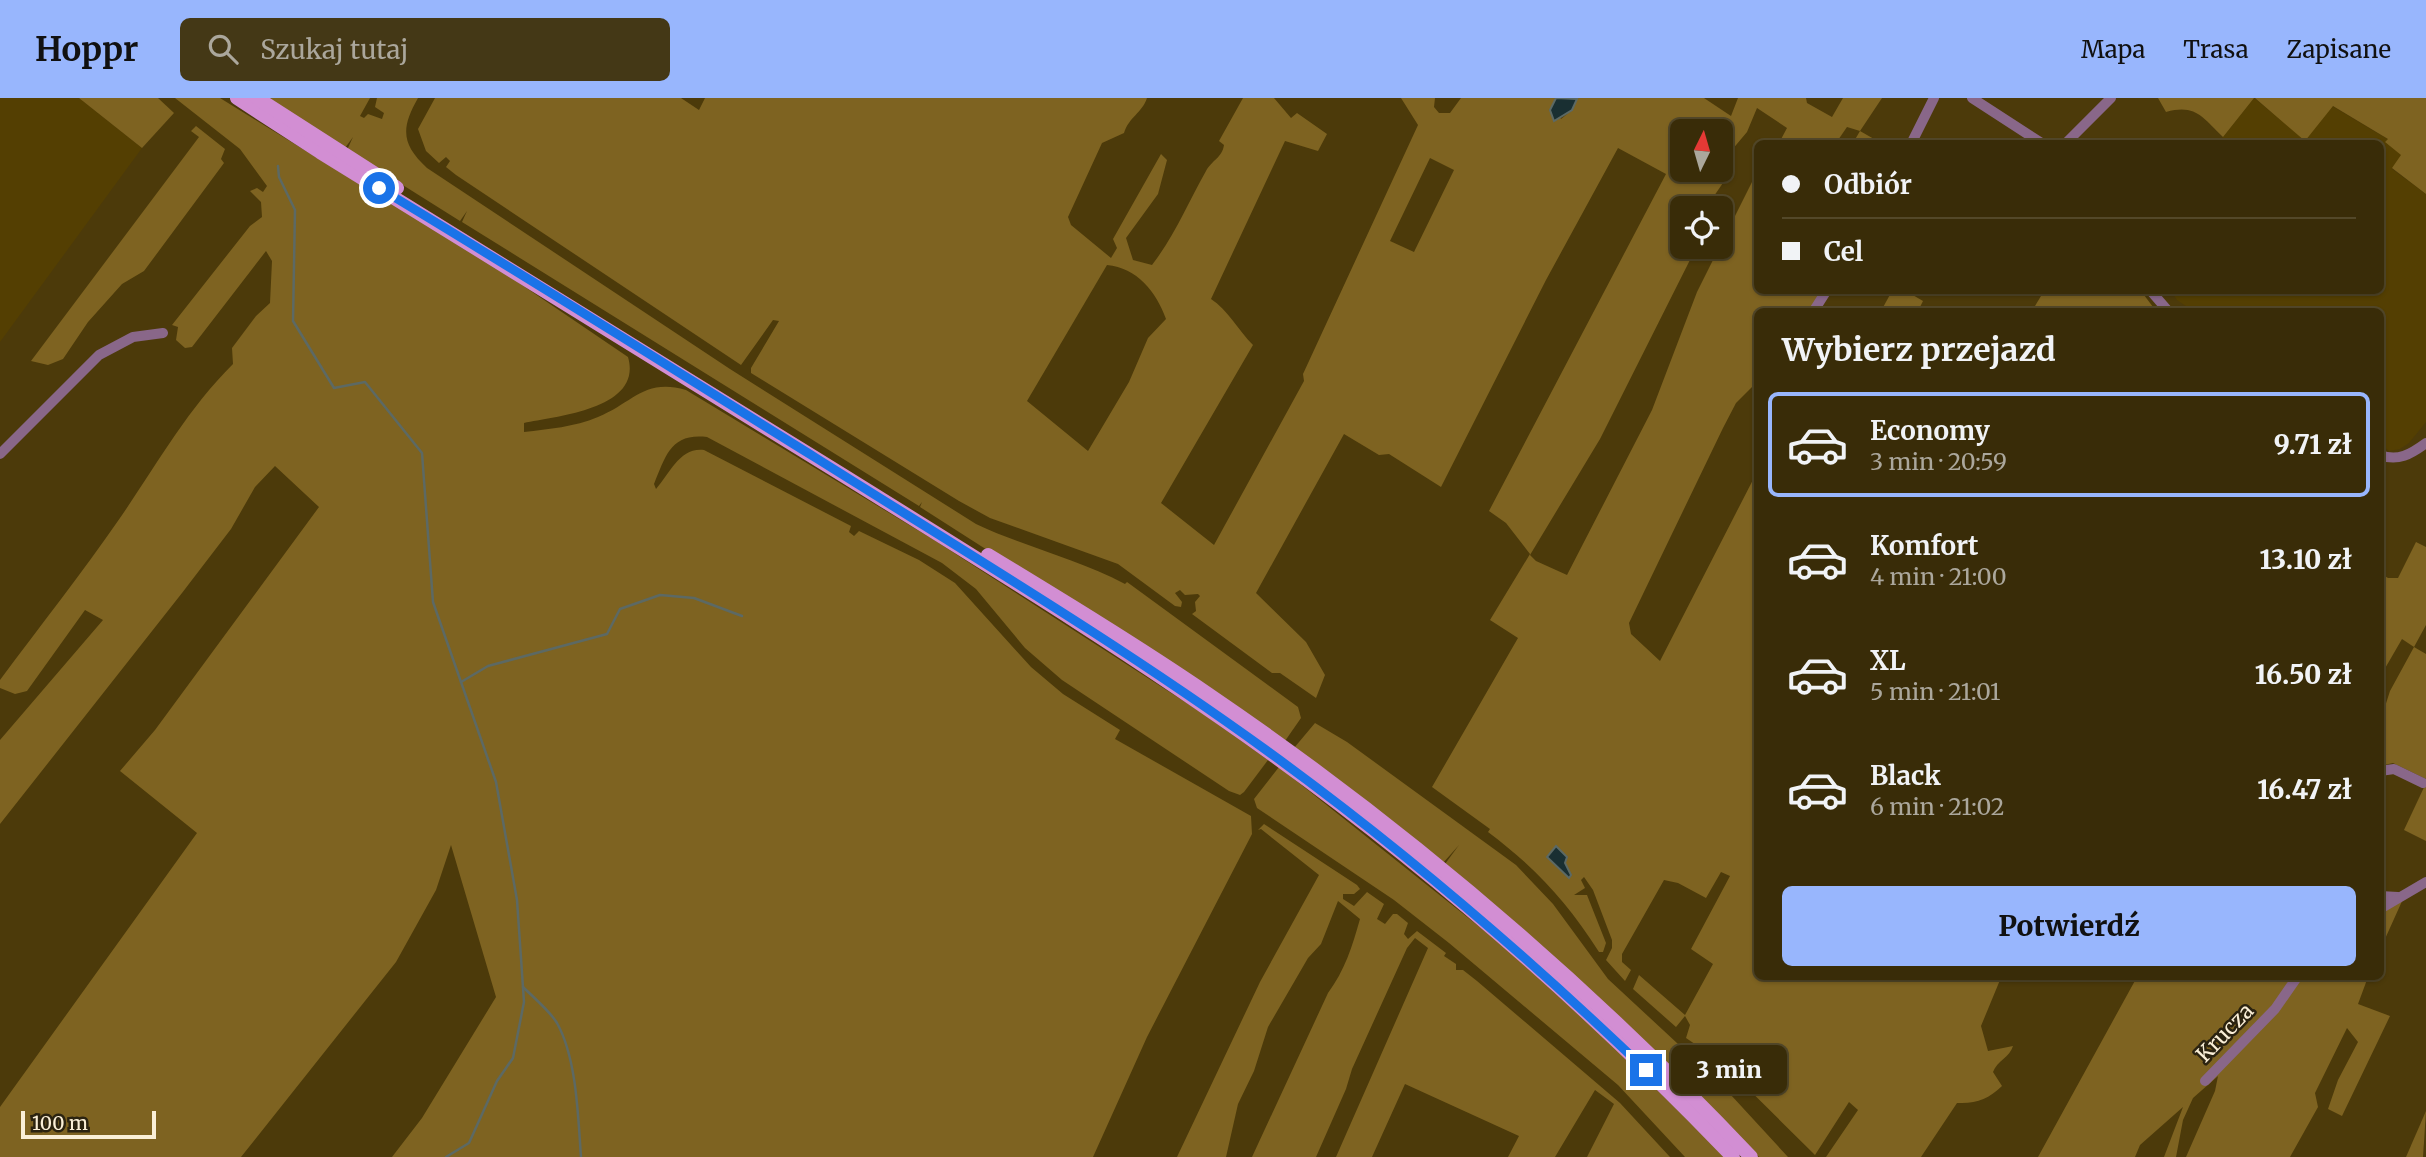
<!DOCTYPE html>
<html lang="pl">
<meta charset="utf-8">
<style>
body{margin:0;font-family:Merriweather,serif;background:#443816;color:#f1f3f6;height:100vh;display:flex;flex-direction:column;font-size:26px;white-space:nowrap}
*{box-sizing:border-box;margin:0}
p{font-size:23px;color:#aba79c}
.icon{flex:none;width:38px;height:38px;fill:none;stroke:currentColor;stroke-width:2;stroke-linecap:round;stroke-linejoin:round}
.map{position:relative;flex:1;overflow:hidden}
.panel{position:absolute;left:1754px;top:210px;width:630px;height:672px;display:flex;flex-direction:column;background:#392c08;border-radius:10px;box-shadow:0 2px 5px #0004,0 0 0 2px #534829}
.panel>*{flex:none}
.hud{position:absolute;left:1754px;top:42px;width:630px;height:154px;border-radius:10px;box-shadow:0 2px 5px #0004,0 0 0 2px #534829;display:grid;align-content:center;height:154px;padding:0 28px;background:#392c08}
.needle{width:46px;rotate:5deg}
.tools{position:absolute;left:1670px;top:21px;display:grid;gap:14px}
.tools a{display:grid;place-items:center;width:63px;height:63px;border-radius:10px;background:#392c08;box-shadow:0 2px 5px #0004,0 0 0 2px #534829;font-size:35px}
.scale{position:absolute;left:21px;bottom:18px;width:135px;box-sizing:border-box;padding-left:7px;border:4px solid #faefd7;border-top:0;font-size:19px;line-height:24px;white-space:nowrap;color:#faefd7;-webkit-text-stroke:5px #2b2310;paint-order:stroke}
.end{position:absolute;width:32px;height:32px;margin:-16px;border:9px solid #1a73e8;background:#fff;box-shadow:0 0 0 4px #fff}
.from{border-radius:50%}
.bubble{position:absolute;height:49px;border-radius:10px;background:#392c08;box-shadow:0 2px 5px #0004,0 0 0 2px #534829;font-size:23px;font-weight:800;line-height:49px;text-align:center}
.hud b{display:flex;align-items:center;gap:24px;height:66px;font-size:26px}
.hud b+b{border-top:2px solid #534829}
.hud i{width:18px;height:18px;background:#f1f3f6}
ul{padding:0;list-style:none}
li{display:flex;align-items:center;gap:21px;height:105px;margin:0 14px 10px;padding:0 14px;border:4px solid transparent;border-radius:10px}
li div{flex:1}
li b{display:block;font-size:26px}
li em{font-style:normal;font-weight:800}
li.on{border-color:#98b6fd}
li>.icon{width:63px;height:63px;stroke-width:1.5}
h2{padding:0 28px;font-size:32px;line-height:84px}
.cta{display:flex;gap:14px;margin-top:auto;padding:14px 28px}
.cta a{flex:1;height:80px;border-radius:10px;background:#98b6fd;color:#111;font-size:28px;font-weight:800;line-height:80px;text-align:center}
header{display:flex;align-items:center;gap:42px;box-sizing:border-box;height:98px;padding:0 35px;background:#98b6fd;color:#111}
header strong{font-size:33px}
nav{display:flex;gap:38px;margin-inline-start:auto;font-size:24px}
.search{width:490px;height:63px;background:#443816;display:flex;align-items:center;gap:18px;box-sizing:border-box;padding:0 24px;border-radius:10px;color:#aba79c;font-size:26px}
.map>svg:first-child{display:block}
</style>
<header>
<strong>Hoppr</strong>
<div class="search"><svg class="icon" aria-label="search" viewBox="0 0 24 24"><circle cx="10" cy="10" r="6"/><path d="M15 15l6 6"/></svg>Szukaj tutaj</div>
<nav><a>Mapa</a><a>Trasa</a><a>Zapisane</a></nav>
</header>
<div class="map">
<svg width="2426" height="1059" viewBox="0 0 2426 1059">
<rect width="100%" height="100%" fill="#4c3a0a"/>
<g fill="#543f02">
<path d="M0 0H79L142 50 0 244Z"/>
<path d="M2254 0 2305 42 2332 8 2389 42 2385 44 2402 57 2392 71 2426 96V324L2409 345 2400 351 2389 353 2380 346V214L2193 213 2177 202 2171 193 2380 192V46L2218 45Z"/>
</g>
<g fill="#7e6321" fill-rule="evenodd">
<path d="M79 0H158L174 15 142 50Z"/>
<path d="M175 0H220L503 174 628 259C643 311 558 318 524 325V334C549 331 574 329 598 319 633 305 644 280 686 292L934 442 1199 613 1268 662 1244 694 1240 697 1229 693 1062 582 1025 550 976 491 942 465 707 339C671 335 666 357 654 386L656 391C670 375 680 349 704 352L851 428 849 434 854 438 859 433 919 462 955 485 1031 569 1063 596 1120 632 1115 641 1251 718 1252 736 1147 939 1093 1059H392L422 1020 496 899 451 747 436 792 396 864 241 1059H0V1009L197 735 120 673 155 632 319 409 275 368 255 389 231 431 182 495 0 726V642L103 522 85 512 27 593 15 596 0 590V582C40 528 82 475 120 420 158 365 186 313 233 266L232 250 256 218 270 205 272 163 266 153 192 249 185 250 176 242 178 229 172 227 250 128 262 119 261 104 250 93 257 90 263 94 267 88 240 51Z"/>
<path d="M268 0H370L360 18 364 20 368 16 382 21 384 15 375 9 377 0H418C401 30 401 46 427 70L730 271 976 426C1025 449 1077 461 1125 486L1127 484 1298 609 1301 620 1285 643 920 409 922 404 919 408 462 124 467 113 460 123 347 52 353 39 345 50Z"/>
<path d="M435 0H681L699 12 705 0H1147C1142 15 1129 19 1124 35L1102 45 1068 119 1071 127 1111 160 1117 150 1113 141 1161 56 1167 62 1158 96 1126 140 1133 162 1152 167C1175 137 1188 105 1206 73 1212 62 1222 60 1224 47L1219 43 1243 0H1274L1291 20 1297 15 1327 36 1318 53 1285 43 1211 201C1228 212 1238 232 1253 247L1161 405 1214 447 1304 283 1303 276 1418 27 1401 0H1435L1434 9 1439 15H1450L1461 0H1556L1554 7 1561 21 1572 12 1577 0H1704L1731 18 1738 0H1806L1807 5 1832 19 1843 0H1882L1860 33 1881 45H1853L1860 33 1847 29 1836 45H1769H1779L1787 30 1757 10 1747 34 1726 59 1725 82 1714 98 1712 110H1682V149L1696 150 1600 341 1530 457 1536 463 1567 477 1652 312 1697 194 1757 74V192L1827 193 1815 213 1757 214V284L1736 305 1723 330 1629 525 1631 536 1660 563 1757 374V878L2005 879 2000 882 1981 928 1988 953 2013 948C2010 959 1997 963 1993 974L2002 988C1988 1001 1977 1006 1957 1005L1921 1059H1826L1858 1012 1849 1004 1815 1057 1720 963 1686 940 1690 927 1685 918 1676 929 1633 891 1639 877 1685 917 1713 866 1691 851 1730 778 1721 774 1706 800 1678 785 1664 782 1622 856V864L1631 872 1625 883 1606 862 1612 850V842L1593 792 1584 779 1581 782 1585 790 1574 797H1587L1606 845 1603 854H1599C1567 804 1536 770 1488 734L1490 731 1432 689 1518 540 1490 522 1530 456 1506 425 1489 413 1666 76 1618 50 1546 182 1441 389 1389 356 1379 357 1344 336 1256 495 1306 544 1325 577 1316 600 1280 575H1272L1192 516 1196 513 1195 504 1200 498 1198 496 1185 497 1180 492 1175 495 1182 504 1181 509 1175 508 1118 466 990 420 959 403 751 275V270L779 223 773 222 741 267 456 77 446 69 450 63 446 59 439 65 426 53 418 31ZM1682 33H1720V72H1682ZM1430 60 1454 72 1414 154 1390 143ZM1107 167C1137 170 1156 193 1166 221L1148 240 1129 284 1088 353 1027 303Z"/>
<path d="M2158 0H2254L2223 39C2202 19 2196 6 2166 14Z"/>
<path d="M2255 0H2426V96L2392 70 2401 57 2385 44 2388 41 2333 8 2305 43Z"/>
<path d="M196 28 225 51 221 61 224 65 144 173 122 186 88 224 63 261 48 267 31 263 199 39 191 33Z"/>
<path d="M1892 193H1906L1923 203 1918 213H1881Z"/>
<path d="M2044 193H2141L2156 213H2032Z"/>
<path d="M2416 444 2426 449V527L2414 549 2426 556V681L2393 665 2380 668V624L2390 593 2414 549 2402 541 2380 579V475L2388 480H2398Z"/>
<path d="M1315 625 1347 644 1516 767 1553 806 1608 881 1719 984 1788 1059H1759L1677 974 1445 766 1459 747 1443 765 1294 650Z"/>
<path d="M1279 669 1496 842 1606 941 1725 1059H1685L1618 987 1449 845 1394 802 1257 710 1254 701Z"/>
<path d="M2426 685V743L2404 732Z"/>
<path d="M1264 726 1357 787 1360 791 1354 796H1343V801L1354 808 1367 794 1384 806 1377 821 1385 826 1393 816H1397L1408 825 1404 836 1408 841 1417 833 1446 855 1444 858 1456 866V872H1463L1477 883 1620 1005 1670 1059H1587L1614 1006 1595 992 1555 1059H1508L1519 1038 1405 986 1372 1059H1336L1428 850 1415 840 1407 850 1352 971 1346 991 1316 1059H1252L1328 895C1345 872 1352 849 1360 821L1338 803 1321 846 1308 860 1268 929 1254 973 1238 1006 1226 1059H1177L1260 884 1319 777 1261 731 1258 732Z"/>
<path d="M2403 801 2380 852V803L2383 814Z"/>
<path d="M2137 879H2368L2358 906 2390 918 2342 1018 2328 1011 2338 982 2358 944 2347 930 2315 995 2318 1009 2290 1059H2186L2215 993 2218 978 2193 1000 2183 1022 2176 1059H2164L2183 1009 2140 1047 2135 1059H2038Z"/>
<path d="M2426 1013 2423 1059H2406Z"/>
</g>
<g fill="#192f32" stroke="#5c6964" stroke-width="2">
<path d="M1556 0 1577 1 1572 12 1554 23 1550 12Z"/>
<path d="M1556 748 1567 759 1565 765 1571 777 1569 780 1547 759Z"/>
</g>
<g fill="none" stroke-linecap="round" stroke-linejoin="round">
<g stroke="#5c6964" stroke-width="2.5">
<path d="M278 68 279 79 295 112 293 223 334 290 365 284 422 355 433 504 496 684 517 802 524 904 513 960 497 983 469 1045 446 1059"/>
<path d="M461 584 488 568 607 536 620 511 660 497 694 500 742 518"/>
<path d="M523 889C534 900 549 912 557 925 577 961 578 1019 581 1059"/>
</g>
<g stroke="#896789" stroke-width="10">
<path d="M1972 0 2043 46"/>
<path d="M1911 46 1934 0"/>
<path d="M2065 46 2111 0"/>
<path d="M2150 192 2169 214"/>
<path d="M1813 214 1827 192"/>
<path d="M0 356 99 257 133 239 163 235"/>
<path d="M2380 357C2398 364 2411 356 2426 345"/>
<path d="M2380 673 2394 671 2423 685"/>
<path d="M2380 798 2398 799"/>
<path d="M2380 811 2426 784"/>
<path d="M2205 983 2275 911 2298 878"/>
</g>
<g stroke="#d28ed3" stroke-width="14">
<path d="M237 0 320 54C494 160 667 268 841 376 984 465 1128 553 1266 652 1434 773 1590 910 1733 1059"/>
<path d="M257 0 397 90"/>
<path d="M988 457C1062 502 1136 547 1208 596 1405 730 1587 886 1751 1059"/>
</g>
</g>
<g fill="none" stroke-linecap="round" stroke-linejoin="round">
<path stroke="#1a73e8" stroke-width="9" d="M379 90C526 178 671 270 816 360 967 455 1121 547 1266 652 1400 749 1526 857 1646 972"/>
</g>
<g text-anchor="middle" stroke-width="5" stroke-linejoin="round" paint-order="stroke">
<g font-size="21" fill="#faefd7" stroke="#2b2310">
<text transform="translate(2225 935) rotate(-46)" y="7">Krucza</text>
</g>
</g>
</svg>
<div class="tools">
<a><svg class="needle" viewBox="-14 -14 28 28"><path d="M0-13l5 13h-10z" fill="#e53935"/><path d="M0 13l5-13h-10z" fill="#aba79c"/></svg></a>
<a><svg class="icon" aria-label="locate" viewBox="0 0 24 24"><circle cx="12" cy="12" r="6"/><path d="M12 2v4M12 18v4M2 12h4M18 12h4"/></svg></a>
</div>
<div class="scale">100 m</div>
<i class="end from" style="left:379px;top:90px"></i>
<i class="end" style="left:1646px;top:972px"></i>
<div class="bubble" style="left:1671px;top:947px;width:116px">3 min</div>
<div class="hud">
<b><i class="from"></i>Odbiór</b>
<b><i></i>Cel</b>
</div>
<section class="panel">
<h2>Wybierz przejazd</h2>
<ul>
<li class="on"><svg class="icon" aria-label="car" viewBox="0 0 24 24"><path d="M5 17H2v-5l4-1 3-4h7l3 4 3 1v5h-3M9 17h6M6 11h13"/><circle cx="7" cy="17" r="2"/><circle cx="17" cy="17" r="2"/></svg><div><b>Economy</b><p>3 min · 20:59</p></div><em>9.71 zł</em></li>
<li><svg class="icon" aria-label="car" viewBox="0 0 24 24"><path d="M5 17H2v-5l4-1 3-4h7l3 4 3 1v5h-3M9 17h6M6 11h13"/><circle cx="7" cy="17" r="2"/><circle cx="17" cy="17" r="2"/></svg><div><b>Komfort</b><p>4 min · 21:00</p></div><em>13.10 zł</em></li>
<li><svg class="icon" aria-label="car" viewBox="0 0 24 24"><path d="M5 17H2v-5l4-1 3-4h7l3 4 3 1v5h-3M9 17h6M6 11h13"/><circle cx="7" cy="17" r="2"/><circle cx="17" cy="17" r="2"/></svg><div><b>XL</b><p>5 min · 21:01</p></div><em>16.50 zł</em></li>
<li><svg class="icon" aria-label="car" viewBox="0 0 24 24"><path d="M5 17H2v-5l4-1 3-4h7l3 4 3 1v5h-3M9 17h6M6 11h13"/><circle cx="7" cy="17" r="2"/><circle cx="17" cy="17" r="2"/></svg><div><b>Black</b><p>6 min · 21:02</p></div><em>16.47 zł</em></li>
</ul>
<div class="cta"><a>Potwierdź</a></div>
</section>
</div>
